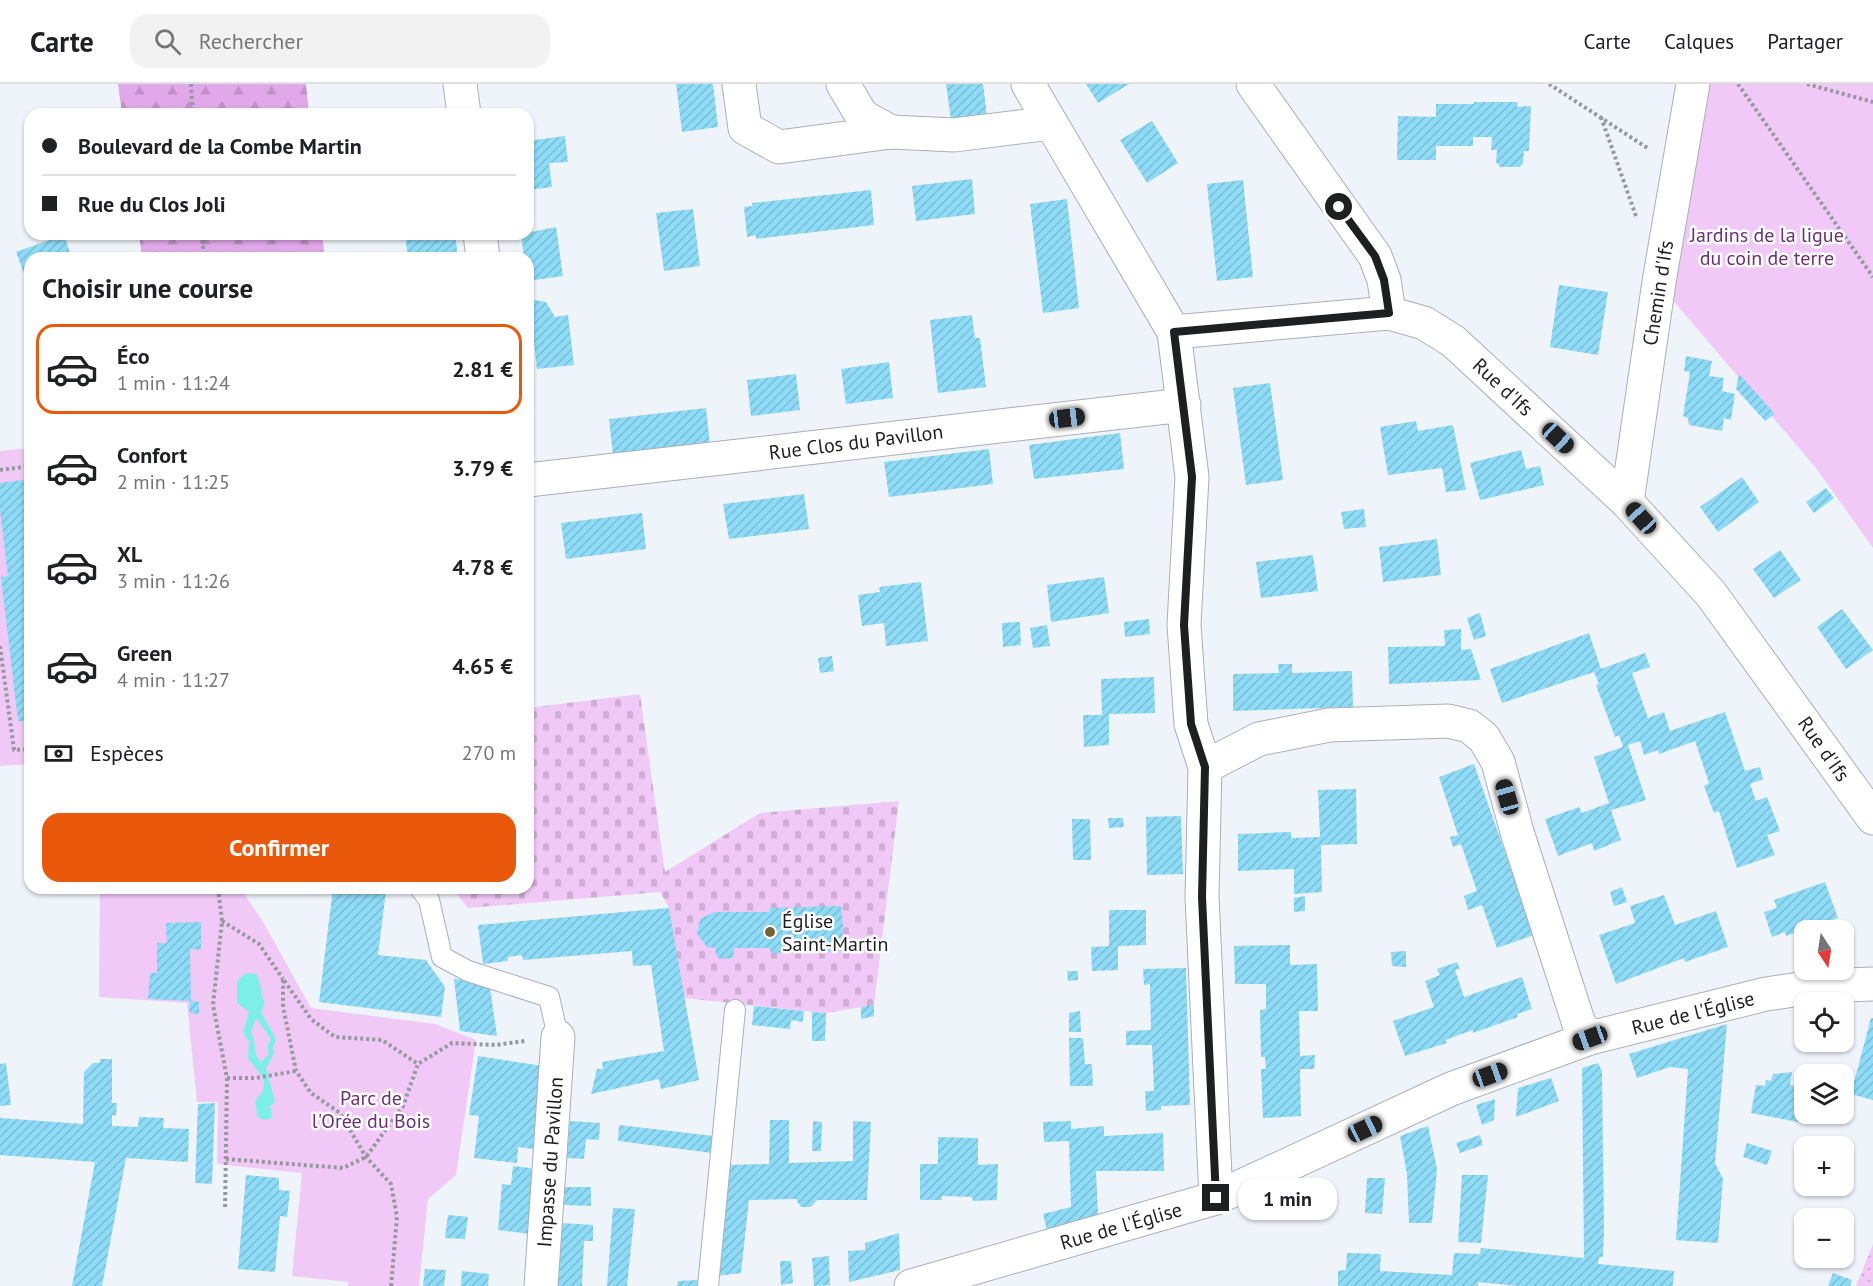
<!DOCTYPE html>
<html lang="fr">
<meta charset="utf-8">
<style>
body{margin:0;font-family:"PT Sans",sans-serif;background:#f2f2f2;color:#202124;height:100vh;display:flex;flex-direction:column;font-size:22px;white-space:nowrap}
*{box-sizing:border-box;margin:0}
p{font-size:20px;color:#757577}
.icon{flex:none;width:33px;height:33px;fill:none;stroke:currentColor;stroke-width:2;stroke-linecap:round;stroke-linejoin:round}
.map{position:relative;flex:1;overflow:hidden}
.panel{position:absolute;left:24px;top:168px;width:510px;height:642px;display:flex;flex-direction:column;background:#fff;border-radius:18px;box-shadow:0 2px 4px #0004}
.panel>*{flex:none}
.banner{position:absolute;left:24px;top:24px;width:510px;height:132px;border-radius:18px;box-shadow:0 2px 4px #0004;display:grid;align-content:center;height:132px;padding:0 18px;background:#fff}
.needle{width:39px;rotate:168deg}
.fabs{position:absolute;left:1794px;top:836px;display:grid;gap:12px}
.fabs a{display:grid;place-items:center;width:60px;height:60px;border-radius:12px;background:#fff;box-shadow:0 2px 4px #0004;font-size:30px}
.end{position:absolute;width:27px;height:27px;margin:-14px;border:8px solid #1d1f21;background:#fff;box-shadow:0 0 0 3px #fff}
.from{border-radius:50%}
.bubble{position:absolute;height:42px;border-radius:18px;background:#fff;box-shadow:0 2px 4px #0004;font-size:20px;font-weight:800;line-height:42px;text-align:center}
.car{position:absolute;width:18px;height:36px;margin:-18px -9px;border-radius:8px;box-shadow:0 0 4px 2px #0007;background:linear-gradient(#222 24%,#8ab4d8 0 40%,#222 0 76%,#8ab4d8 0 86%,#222 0)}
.banner b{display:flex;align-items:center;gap:21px;height:57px;font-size:22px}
.banner b+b{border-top:2px solid #e0e0e0}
.banner i{width:15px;height:15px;background:#202124}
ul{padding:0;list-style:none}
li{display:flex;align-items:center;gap:18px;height:90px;margin:0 12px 9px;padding:0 6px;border:3px solid transparent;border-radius:18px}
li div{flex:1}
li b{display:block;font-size:22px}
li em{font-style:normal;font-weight:800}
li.selected{border-color:#ea580c}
li>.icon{width:54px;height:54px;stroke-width:1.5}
h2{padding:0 18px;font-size:27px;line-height:72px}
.pay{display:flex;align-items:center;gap:15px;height:66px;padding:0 18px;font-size:22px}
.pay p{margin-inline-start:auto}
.button{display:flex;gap:12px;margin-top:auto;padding:12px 18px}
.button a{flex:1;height:69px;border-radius:18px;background:#ea580c;color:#fff;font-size:24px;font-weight:800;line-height:69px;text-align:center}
header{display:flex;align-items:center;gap:36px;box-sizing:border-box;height:84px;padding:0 30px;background:#fff;border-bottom:2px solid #e0e0e0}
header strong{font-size:28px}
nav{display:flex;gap:33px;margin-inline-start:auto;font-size:21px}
.search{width:420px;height:54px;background:#f2f2f2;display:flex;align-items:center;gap:15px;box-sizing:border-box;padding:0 21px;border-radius:18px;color:#757577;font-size:22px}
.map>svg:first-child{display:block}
</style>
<header>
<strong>Carte</strong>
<div class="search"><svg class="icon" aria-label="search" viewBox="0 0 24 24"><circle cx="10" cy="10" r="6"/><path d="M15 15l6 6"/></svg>Rechercher</div>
<nav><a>Carte</a><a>Calques</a><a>Partager</a></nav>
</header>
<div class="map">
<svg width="1873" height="1202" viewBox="0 0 1873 1202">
<defs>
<pattern id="grass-dots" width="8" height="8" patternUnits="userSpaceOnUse" patternTransform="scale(1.5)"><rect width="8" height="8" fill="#f1c9f7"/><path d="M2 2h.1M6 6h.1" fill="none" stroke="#ceacd3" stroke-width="1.8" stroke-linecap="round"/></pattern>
<pattern id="forest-firs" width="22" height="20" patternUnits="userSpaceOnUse" patternTransform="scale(1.5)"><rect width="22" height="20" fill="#e0a8e8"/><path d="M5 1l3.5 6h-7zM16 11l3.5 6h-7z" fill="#c090c7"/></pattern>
<pattern id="cemetery-stones" width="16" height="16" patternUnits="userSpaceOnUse" patternTransform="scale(1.5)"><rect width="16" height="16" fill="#f1c9f7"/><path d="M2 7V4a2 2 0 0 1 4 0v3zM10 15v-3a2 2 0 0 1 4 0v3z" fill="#ceacd3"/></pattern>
<pattern id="building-hatch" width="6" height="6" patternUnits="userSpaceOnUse" patternTransform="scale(1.5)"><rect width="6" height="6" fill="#8edbf7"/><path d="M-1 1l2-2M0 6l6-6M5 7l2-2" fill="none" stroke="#7abcd3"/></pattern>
</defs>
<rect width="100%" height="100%" fill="#eff4fb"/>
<path fill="url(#grass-dots)" d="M1873 1160V1202H1856Z"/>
<g fill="url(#forest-firs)">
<path d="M118 0H306L309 30H122Z"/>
<path d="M139 150H322L325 174H142Z"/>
</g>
<path fill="url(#cemetery-stones)" d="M640 610 665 788 760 729 899 717 874 921 826 929 684 914 669 824 660 808 468 824 452 804H528V624Z"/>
<g fill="#f1c9f7">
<path d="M1686 0H1873V464L1816 384 1665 207Z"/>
<path d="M30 364V680L0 682V367Z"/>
<path d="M100 804H240L262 836 311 924 435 940 476 956 456 1091 428 1115 419 1202H348V1198L292 1192 302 1089 217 1080 218 1018H197L187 919 99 913Z"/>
</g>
<path fill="#7cf0e8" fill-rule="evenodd" d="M246 889 256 890C263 900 259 909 265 919L261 928 276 955 273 963 274 970 266 984 275 1018 270 1022 272 1034 264 1036 258 1033 255 1017 263 1007 264 995 248 974 249 958 243 948 249 928 237 919V897ZM256 934 271 955 267 962 269 970 261 978C252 969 257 959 251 948Z"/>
<g fill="url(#building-hatch)">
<path d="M676 0H713L718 43 682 48Z"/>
<path d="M946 0H983L987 32 951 36Z"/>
<path d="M1086 0H1129L1098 19Z"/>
<path d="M1474 18H1518L1517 23 1531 22 1529 67H1524L1523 79 1519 83H1500L1496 78 1497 66H1491L1492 53H1473V62H1436V76H1397L1398 32 1436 33V20H1474Z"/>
<path d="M1152 37 1178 79 1147 99 1120 56Z"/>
<path d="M565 52 568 78 549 79 552 103 528 106V57Z"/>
<path d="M972 95 975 130 916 137 912 102Z"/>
<path d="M1243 96 1253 193 1217 197 1207 100Z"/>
<path d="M871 106 874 141 756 155V151L747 153 744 123 753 122 752 119Z"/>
<path d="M1067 115 1079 224 1043 229 1030 120Z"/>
<path d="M693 125 700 182 664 187 656 129Z"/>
<path d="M556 143 563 192 528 197V174H524L521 150Z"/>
<path d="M405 150H455L458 174H408Z"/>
<path d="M64 151 72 174H30V206L16 168Z"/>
<path d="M1559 201 1608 208 1598 271 1550 263Z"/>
<path d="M529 215 546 218 555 233 568 231 574 281 537 285Z"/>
<path d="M972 231 975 254H980L986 303 938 309 930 236Z"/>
<path d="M1686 272 1712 277 1709 292 1724 294 1722 307 1735 310 1731 336 1724 334 1722 347 1689 341 1688 334 1683 332 1690 288 1684 287Z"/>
<path d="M889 278 893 314 846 320 841 285Z"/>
<path d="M796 290 800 326 751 332 747 296Z"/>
<path d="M1739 290 1775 330 1765 337 1736 305Z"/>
<path d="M1270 299 1283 396 1246 401 1233 304Z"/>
<path d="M706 324 710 360 613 371 609 335Z"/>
<path d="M1416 337 1418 347 1453 341 1466 406 1446 408 1442 384 1388 391 1380 343Z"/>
<path d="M1120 349 1124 385 1034 395 1029 361Z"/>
<path d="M989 365 993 400 889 413 884 378Z"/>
<path d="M1521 366 1526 385 1540 382 1544 401 1480 416 1470 379Z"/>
<path d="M1742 393 1759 418 1718 448 1700 423Z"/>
<path d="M30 395V658H27L25 637H18L1 493 8 492 0 426V399Z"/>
<path d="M1826 404 1834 414 1814 429 1806 418Z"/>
<path d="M804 410 809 445 729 455 723 420Z"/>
<path d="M1364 425 1366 443 1344 445 1341 428Z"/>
<path d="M642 429 646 465 566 475 561 439Z"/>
<path d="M1437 455 1441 491 1383 498 1379 463Z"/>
<path d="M1780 466 1801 496 1774 514 1753 485Z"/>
<path d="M1313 471 1318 507 1261 514 1256 478Z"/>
<path d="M1104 493 1109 529 1051 538 1047 501Z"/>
<path d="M921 498 928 557 886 562 884 539 862 542 858 511 880 508 879 503Z"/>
<path d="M1842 525 1873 566 1846 585 1817 543Z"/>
<path d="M1480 529 1486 552 1474 556 1467 534Z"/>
<path d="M1149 535 1150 550 1125 553 1124 538Z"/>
<path d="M1020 538 1021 561 1003 563 1002 539Z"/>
<path d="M1047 541 1050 562 1033 564 1030 544Z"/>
<path d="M1461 545V566L1471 565 1481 596 1389 600 1388 563 1445 562 1444 546Z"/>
<path d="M1589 549 1601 585 1645 569 1650 583 1632 589 1648 634 1664 628 1670 647 1725 628 1745 687 1760 683 1763 695 1750 700 1756 717 1767 713 1780 747 1767 751 1775 771 1737 784 1719 727 1714 729 1704 702 1709 699 1695 657 1659 670 1658 666 1644 671 1640 657 1628 661 1646 716 1611 726 1621 756 1594 767 1592 759 1558 772 1545 735 1579 723 1582 729 1609 719 1594 673 1623 663 1619 651 1615 653 1596 601 1599 600 1594 588 1502 619 1490 585Z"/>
<path d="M832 572 834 587 820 589 818 574Z"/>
<path d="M1278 580H1292V589L1352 587 1353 623 1233 627V590L1279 589Z"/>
<path d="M1154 593 1155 629 1109 630V661L1084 663 1083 631H1102L1101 595Z"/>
<path d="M1474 680 1534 851 1497 864 1482 821 1468 826 1464 812 1477 807 1461 760 1453 763 1450 753 1458 751 1439 693Z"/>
<path d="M1356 705 1357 760 1321 761 1322 808 1294 810V785L1238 787V750L1291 748V754L1320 753 1318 706Z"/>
<path d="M1181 732 1183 790 1147 791 1146 733Z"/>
<path d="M1108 734H1123L1124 743 1109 744Z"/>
<path d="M1072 735H1090L1091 776H1073Z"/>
<path d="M1825 798 1838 834 1786 852 1785 848 1772 853 1764 828 1777 824 1774 816Z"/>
<path d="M1622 803 1627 818 1614 822 1610 808Z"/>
<path d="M333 804 386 807 378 871 426 876 445 903 441 933 319 918Z"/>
<path d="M1664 811 1675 841 1716 827 1728 863 1685 878 1684 874 1616 900 1599 851 1635 839 1630 822Z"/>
<path d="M1305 812V827L1294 828V814Z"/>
<path d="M841 822 843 842 841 867 771 869 770 864H734L733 874 720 875 716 870 715 864 707 863 697 850 700 835 714 828H770V824Z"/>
<path d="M669 824 699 996 661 1005 659 995 591 1010 597 985H603L602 978 664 967 651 881 633 882 632 867 523 876 522 871 508 873V877L483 880 478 841Z"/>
<path d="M1109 826H1146V861L1118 862V886L1092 887 1091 863 1109 862Z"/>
<path d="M201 838V866L190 865 191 917 148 915 150 889H157V859H167L166 839Z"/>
<path d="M1290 861V881L1317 880 1318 927H1299L1300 972 1315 971 1314 985H1300L1301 1032 1263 1034 1261 985H1266L1265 973H1261L1260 926 1266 925V900H1235L1234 862Z"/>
<path d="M1406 867V883L1392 882 1391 868Z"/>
<path d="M1457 878 1460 885 1455 886 1464 913 1522 893 1532 925 1517 930 1518 933 1473 949V946L1445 956 1447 959 1405 972 1393 937 1434 923 1425 897 1440 891 1437 885Z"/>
<path d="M1186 884 1190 1021 1161 1022V1026L1146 1027 1145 1007H1154L1152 961H1126V947L1151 946 1150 900 1144 901 1143 885Z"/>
<path d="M1067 887H1078V896L1068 897Z"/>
<path d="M454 895 489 897 497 952 460 947Z"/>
<path d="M190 917 199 918V930L189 929Z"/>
<path d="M874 921V932L861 935V923Z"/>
<path d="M754 922 804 927 803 938 791 936 790 945 752 941Z"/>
<path d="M1080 927 1081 948H1069V929Z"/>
<path d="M812 928 826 929 825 957H812Z"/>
<path d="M1871 934H1873V1016L1851 1010Z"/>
<path d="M1727 940 1715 1079 1723 1095 1718 1159 1676 1156 1688 985 1670 983 1637 994 1629 970Z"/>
<path d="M1069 954H1083L1085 980H1092L1093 1002H1070Z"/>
<path d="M478 972 549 983 540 1066 518 1063 517 1079 474 1074 479 1032 469 1031Z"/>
<path d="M100 975H112V1019H117L116 1032 112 1031V1042L138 1043 139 1033 164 1034 163 1044 189 1045 188 1078 126 1074 102 1202H72L95 1078 0 1071V1034L83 1040 84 988 93 979H100Z"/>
<path d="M6 979 11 1021 0 1022V980Z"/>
<path d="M1598 979 1602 987 1604 1145 1603 1173H1599L1598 1180 1674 1187 1673 1202H1518L1478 1198V1202H1338V1187L1346 1186 1347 1169 1381 1170 1380 1187 1452 1191 1454 1169 1480 1170 1481 1164 1584 1174 1582 984Z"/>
<path d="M1792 988 1790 1001 1804 1004 1798 1038 1751 1029 1756 1001 1765 1002 1766 996 1771 997 1773 990Z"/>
<path d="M1551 994 1559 1017 1516 1033 1518 1004Z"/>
<path d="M1495 1015 1494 1036 1482 1041 1476 1021Z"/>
<path d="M215 1019 212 1100 195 1099 198 1020Z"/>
<path d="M770 1036H789V1079L853 1077V1037L871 1038 867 1116H817L811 1123H801L796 1115 749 1116 741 1189 717 1192 728 1081 769 1080Z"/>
<path d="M570 1037 600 1039 599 1056 586 1055 584 1075 567 1074Z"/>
<path d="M813 1037 822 1038 821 1067H812Z"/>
<path d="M1071 1037V1045L1104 1042V1052L1163 1049 1164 1087H1096L1098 1131 1047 1146 1043 1130 1071 1123 1069 1057 1044 1058 1043 1038Z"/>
<path d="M619 1041 714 1052 712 1069 618 1057Z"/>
<path d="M1428 1042 1437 1085 1432 1139H1409L1407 1090 1400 1052Z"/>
<path d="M1480 1051 1483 1061 1460 1069 1456 1059Z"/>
<path d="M938 1053 978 1054V1081L998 1080 997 1116 973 1117 972 1113 942 1112V1116H920V1080H938Z"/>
<path d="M1747 1059 1772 1067 1767 1081 1743 1073Z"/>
<path d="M513 1082 538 1085 531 1150 498 1146 502 1100 511 1101Z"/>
<path d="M246 1091 279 1094V1106L290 1107 287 1133 280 1132 275 1188 238 1185Z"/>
<path d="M1462 1091H1488L1481 1159 1458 1158Z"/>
<path d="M1367 1094H1385L1382 1130 1365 1129Z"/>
<path d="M565 1103H591V1122L564 1121Z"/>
<path d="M613 1124 635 1125 627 1202H607Z"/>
<path d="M448 1131 468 1133 465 1155 445 1154Z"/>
<path d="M562 1139 593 1141V1157H584L582 1202H557Z"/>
<path d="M899 1149 900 1186 849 1198 848 1167 865 1166V1159Z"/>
<path d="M829 1172 830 1201 814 1202 812 1174Z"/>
<path d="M780 1177H791L793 1199 781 1201Z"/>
<path d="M425 1185 446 1186 444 1202H423Z"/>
<path d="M462 1187 489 1190 488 1202H461Z"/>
<path d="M1833 1189 1852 1196 1850 1202H1828Z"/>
<path d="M699 1196 698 1202H677L678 1197Z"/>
</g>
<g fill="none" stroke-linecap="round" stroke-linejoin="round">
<g stroke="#aaafb5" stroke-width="22">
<g id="service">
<path d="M420 804 429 816 442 873 468 887 549 913 558 953"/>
<path d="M708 1202 735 926"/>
</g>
</g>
<g stroke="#aaafb5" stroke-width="35">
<g id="minor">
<path d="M460 0 464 30"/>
<path d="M739 0 745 44 779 63 891 48 954 51 1051 39"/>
<path d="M843 0 862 32 891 48"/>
<path d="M1028 0 1174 248 1192 393 1184 541 1191 640 1205 683 1202 813 1216 1114"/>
<path d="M1253 0 1375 172 1384 196 1389 229"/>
<path d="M480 150 483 174"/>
<path d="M1174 248 1389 229 1424 239 1453 257 1627 418 1711 510 1873 734"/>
<path d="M528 396 1184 321"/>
<path d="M1627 418 1659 198 1693 0"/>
<path d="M1205 683 1259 655 1329 641 1448 637 1469 642 1484 654 1498 678 1517 748 1579 940 1590 954"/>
<path d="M541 1202 558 953"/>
<path d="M911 1202 1216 1114 1451 1005 1590 954 1766 910 1821 902 1873 900"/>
</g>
</g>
<g stroke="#95989d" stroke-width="4" stroke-dasharray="3 3" stroke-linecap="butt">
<path d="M191 0 193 30"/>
<path d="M1549 0 1649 65"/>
<path d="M1738 0 1873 193"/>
<path d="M1807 0 1873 18"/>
<path d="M1601 33 1637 135"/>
<path d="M202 150 204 174"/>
<path d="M0 386 30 382"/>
<path d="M0 562 14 666 30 665"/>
<path d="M218 804 222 837 213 921 227 994 225 1126"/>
<path d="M222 837 259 860 283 895"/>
<path d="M227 994H255L296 987"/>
<path d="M226 1075 343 1084 366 1073 403 1022 418 980 452 959 495 961 525 957"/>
<path d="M391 1202 397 1133 391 1100 366 1073 340 1029 311 1009 296 987 283 922V895L311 935 335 953 382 956 418 980"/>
</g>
<use href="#service" stroke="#fff" stroke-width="20"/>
<use href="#minor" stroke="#fff" stroke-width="33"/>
</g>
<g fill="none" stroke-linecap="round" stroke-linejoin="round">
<path stroke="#1d1f21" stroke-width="8" d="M1216 1114 1202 813 1205 683 1191 640 1184 541 1192 393 1174 248 1389 229 1384 196 1375 172 1339 123"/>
</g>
<circle fill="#746231" stroke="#fff" stroke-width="2" cx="770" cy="848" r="6"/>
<g text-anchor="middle" stroke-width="5" stroke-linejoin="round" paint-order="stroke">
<g font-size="20" fill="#6e2d78" stroke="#fff">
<text x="1767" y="158">Jardins de la ligue<tspan x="1767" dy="23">du coin de terre</tspan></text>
<text x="371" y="1021">Parc de<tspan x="371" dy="23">l'Orée du Bois</tspan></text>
</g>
<g font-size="20" fill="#1d1f21" stroke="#fff">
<text transform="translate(1658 209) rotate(-81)" y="7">Chemin d'Ifs</text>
<text transform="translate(1503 303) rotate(43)" y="7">Rue d'Ifs</text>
<text transform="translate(856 358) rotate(-7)" y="7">Rue Clos du Pavillon</text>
<text transform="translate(1824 665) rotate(55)" y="7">Rue d'Ifs</text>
<text transform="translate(1693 929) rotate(-14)" y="7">Rue de l'Église</text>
<text transform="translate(550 1078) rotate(-86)" y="7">Impasse du Pavillon</text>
<text transform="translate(1121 1142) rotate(-16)" y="7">Rue de l'Église</text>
</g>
<g font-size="20" fill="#1d1f21" stroke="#fff" text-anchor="start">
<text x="782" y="844">Église<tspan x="782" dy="23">Saint-Martin</tspan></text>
</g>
</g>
</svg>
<div class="fabs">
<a><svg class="needle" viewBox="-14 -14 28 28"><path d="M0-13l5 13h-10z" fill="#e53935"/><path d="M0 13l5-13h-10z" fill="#757577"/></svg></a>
<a><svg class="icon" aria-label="locate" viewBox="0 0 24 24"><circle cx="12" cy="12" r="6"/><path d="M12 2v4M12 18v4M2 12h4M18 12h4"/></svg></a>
<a><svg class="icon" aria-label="layers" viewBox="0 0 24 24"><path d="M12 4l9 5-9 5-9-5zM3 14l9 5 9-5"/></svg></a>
<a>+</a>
<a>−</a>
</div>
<i class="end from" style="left:1339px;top:123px"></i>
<i class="end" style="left:1216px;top:1114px"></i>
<div class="bubble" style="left:1238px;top:1094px;width:99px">1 min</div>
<i class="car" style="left:1067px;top:334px;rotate:83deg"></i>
<i class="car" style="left:1558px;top:354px;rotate:133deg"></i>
<i class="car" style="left:1641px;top:434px;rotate:318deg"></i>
<i class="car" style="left:1507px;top:713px;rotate:344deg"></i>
<i class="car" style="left:1590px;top:954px;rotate:250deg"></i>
<i class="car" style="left:1490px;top:991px;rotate:70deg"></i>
<i class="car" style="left:1365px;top:1045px;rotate:65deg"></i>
<div class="banner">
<b><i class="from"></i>Boulevard de la Combe Martin</b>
<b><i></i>Rue du Clos Joli</b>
</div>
<section class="panel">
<h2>Choisir une course</h2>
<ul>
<li class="selected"><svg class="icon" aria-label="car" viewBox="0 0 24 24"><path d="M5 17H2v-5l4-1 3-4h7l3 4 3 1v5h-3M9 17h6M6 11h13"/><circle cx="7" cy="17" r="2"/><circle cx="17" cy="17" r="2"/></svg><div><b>Éco</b><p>1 min · 11:24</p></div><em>2.81 €</em></li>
<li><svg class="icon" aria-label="car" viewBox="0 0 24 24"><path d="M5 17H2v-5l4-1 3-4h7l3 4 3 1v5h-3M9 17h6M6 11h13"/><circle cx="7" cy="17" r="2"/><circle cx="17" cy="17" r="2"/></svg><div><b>Confort</b><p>2 min · 11:25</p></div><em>3.79 €</em></li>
<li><svg class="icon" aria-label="car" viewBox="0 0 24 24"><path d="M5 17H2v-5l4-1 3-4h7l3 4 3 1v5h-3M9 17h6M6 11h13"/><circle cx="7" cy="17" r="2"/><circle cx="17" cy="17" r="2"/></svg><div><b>XL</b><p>3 min · 11:26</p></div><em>4.78 €</em></li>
<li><svg class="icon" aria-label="car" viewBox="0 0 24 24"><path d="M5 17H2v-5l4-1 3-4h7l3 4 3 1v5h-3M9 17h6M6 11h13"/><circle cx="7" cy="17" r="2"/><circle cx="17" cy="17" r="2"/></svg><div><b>Green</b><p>4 min · 11:27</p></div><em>4.65 €</em></li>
</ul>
<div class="pay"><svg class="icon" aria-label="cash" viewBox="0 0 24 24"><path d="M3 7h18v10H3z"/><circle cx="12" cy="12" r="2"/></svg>Espèces<p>270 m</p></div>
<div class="button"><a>Confirmer</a></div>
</section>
</div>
